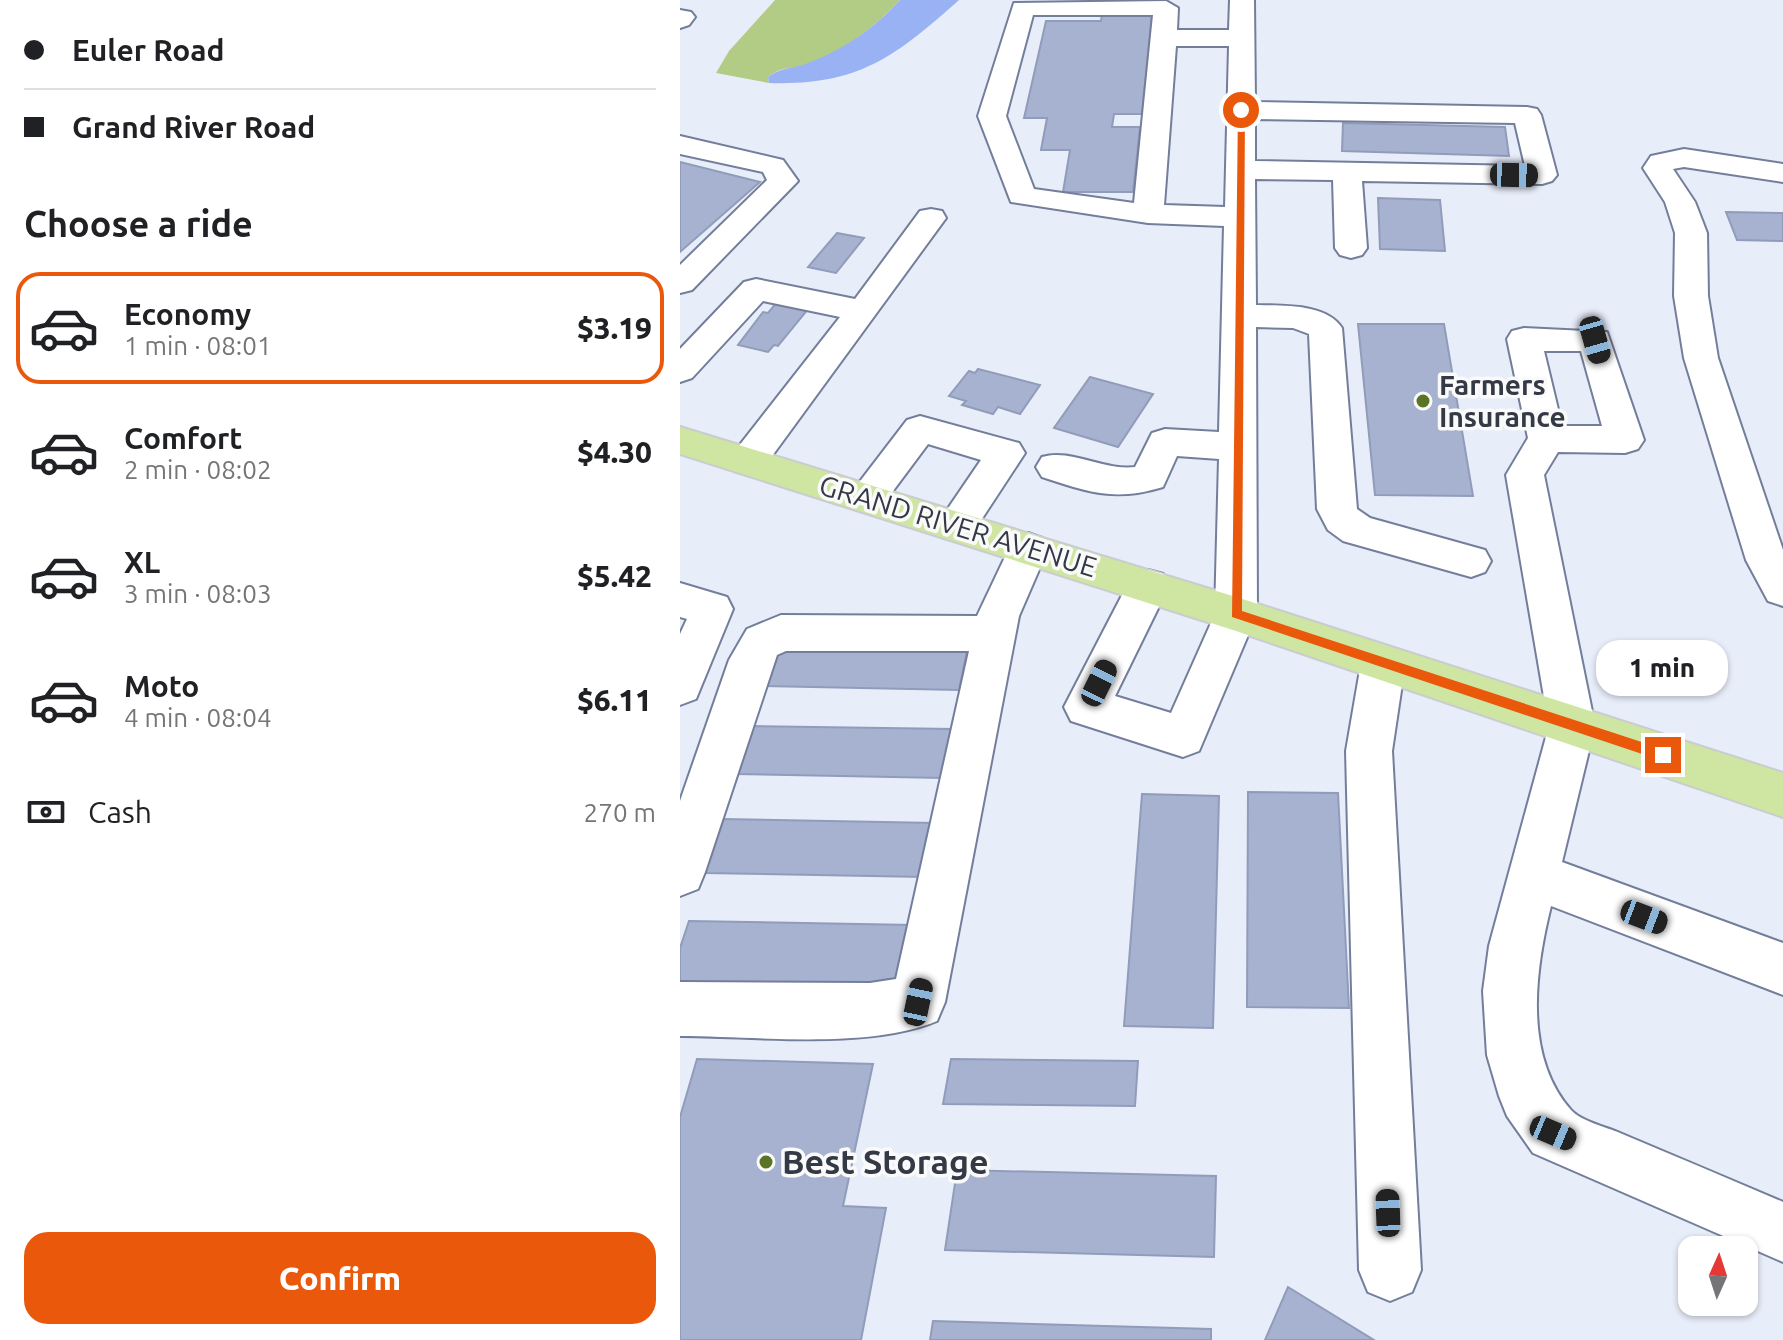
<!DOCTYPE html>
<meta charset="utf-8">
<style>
body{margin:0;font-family:Ubuntu,sans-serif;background:#f6f6f6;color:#202124;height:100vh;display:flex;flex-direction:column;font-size:30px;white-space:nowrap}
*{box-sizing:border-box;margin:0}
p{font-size:26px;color:#757577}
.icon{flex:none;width:44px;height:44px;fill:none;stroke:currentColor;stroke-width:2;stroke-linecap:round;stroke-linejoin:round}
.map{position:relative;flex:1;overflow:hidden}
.panel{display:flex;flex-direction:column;background:#fff;width:680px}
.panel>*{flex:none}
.top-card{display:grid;align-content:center;height:176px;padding:0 24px;background:#fff}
.needle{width:52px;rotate:3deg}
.controls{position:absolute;left:998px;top:1236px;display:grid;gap:16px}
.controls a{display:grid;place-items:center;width:80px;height:80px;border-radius:16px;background:#fff;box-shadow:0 2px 6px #0004;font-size:40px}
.end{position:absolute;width:36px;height:36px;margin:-18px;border:10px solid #ea580c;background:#fff;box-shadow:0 0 0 4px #fff}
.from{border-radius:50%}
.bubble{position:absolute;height:56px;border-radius:24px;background:#fff;box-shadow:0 2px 6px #0004;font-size:26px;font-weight:800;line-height:56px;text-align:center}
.car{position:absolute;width:24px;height:48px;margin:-24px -12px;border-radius:10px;box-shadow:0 0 6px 2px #0007;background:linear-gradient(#222 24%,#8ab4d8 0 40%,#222 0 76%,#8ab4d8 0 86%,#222 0)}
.top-card b{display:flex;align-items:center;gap:28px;height:76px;font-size:30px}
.top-card b+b{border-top:2px solid #e0e0e0}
.top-card i{width:20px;height:20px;background:#202124}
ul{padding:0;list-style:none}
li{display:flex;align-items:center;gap:24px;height:112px;margin:0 16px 12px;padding:0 8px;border:4px solid transparent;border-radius:24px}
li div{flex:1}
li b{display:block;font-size:30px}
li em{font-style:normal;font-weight:800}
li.active{border-color:#ea580c}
li>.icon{width:72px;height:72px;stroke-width:1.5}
h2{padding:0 24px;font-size:36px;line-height:96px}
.pay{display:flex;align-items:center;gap:20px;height:88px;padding:0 24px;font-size:30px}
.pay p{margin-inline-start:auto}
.button{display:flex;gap:16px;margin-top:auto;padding:16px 24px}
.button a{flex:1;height:92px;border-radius:24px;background:#ea580c;color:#fff;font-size:32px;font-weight:800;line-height:92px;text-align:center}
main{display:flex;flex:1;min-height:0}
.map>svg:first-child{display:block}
</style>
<main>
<section class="panel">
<div class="top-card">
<b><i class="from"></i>Euler Road</b>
<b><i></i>Grand River Road</b>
</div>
<h2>Choose a ride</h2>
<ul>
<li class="active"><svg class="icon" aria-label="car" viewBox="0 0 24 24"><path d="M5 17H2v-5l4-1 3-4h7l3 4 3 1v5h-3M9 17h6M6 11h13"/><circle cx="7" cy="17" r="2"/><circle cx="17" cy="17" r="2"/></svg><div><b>Economy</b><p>1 min · 08:01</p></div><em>$3.19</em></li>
<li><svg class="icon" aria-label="car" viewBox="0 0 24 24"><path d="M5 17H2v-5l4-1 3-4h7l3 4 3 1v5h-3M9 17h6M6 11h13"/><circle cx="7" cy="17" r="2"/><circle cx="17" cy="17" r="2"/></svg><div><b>Comfort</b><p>2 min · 08:02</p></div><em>$4.30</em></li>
<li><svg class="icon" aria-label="car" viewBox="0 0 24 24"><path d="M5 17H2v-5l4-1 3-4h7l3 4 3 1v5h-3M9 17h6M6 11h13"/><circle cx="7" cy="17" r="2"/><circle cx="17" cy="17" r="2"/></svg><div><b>XL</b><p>3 min · 08:03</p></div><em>$5.42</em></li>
<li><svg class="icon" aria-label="car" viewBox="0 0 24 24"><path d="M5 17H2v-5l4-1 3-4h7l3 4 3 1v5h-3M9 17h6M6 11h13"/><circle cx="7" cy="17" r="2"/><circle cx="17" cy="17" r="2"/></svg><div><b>Moto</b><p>4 min · 08:04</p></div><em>$6.11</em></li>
</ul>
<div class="pay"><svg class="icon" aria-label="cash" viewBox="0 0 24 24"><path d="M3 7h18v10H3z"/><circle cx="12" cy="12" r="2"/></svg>Cash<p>270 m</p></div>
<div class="button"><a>Confirm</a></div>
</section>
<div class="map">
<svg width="1103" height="1340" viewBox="0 0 1103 1340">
<rect width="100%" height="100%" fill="#e8edfa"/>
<path fill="#b2cc86" d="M95 0H220C193 28 162 54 124 65 111 69 99 67 88 77L89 83 36 73 49 51Z"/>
<path fill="#99b2f3" d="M220 0H279C216 56 179 86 89 83L88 77C100 67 114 69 128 63 165 49 193 29 220 0Z"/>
<g fill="#a6b2d0" stroke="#909cb9" stroke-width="2">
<path d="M422 14H472L462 114H434L432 127H460L453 192H383L390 150H361L367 118H344L366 21H421Z"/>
<path d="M663 123 825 127 829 156 662 151Z"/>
<path d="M0 162 80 182 0 252Z"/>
<path d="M698 198 760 200 765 251 700 249Z"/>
<path d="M1046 212 1103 213V241L1057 240Z"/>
<path d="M157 233 184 238 156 273 128 267Z"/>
<path d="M97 302 129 308 98 346 94 345 88 352 58 345 83 312 88 313Z"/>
<path d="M678 324H764L793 496 695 495Z"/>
<path d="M298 369 360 385 340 414 318 407 313 414 282 405 286 401 269 396 289 371 295 373Z"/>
<path d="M410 377 473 394 438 447 374 428Z"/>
<path d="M98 643 288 646 279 690 84 686Z"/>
<path d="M72 726 273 729 263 778 56 774Z"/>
<path d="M568 792 658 793 669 1008 567 1007Z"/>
<path d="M462 794 539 796 533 1028 444 1026Z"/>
<path d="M42 819 255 823 244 877 25 873Z"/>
<path d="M9 921 234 925 222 987 0 982V948Z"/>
<path d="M17 1059 193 1064 163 1206 206 1208 181 1340H0V1117Z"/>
<path d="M271 1059 458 1061 455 1106 263 1104Z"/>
<path d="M277 1170 536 1176 534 1257 265 1250Z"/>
<path d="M608 1287 694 1340H585Z"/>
<path d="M253 1321 531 1329V1340H250Z"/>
</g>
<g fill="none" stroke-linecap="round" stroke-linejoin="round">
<g stroke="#737e9b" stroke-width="4">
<g id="minor">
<path d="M550 0H574L575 102 847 107 857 109 861 115 877 175 872 181 862 184 682 181 687 248 682 255 671 258 660 255 655 248 653 180 575 179 576 305C602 306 646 303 662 328L677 509 690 518 805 550 811 561 805 572 791 577 663 541 648 530 637 509 629 334 613 328 576 327 577 614 519 751 503 757 391 721 384 707 453 574 468 570 483 574 489 586 435 696 491 713 535 614 539 459 497 456 483 487C434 502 408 492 362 477L356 467 362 457C391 448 423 471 455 467L472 433 485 429 539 432 544 226 468 223 331 202 298 116 334 3 486 1 498 8 497 30H549ZM353 15H473L454 203 354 189 326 116ZM496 46H549L545 207 484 205ZM575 119 835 123 845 166 575 161Z"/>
<path d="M0 10 11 12 15 17 9 25 0 28Z"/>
<path d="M0 136 103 160 118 181 12 290 0 293V265L87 180 83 172 0 154Z"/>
<path d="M1004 149 1103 164V182L1004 167 993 169 1015 202 1027 233 1028 296 1038 358 1103 550V606L1088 601 1066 560 1004 358 994 296 995 233 985 202 963 168 971 156Z"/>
<path d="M251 209 262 211 266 218 81 471 68 475 55 471 49 461 55 451 160 317 83 301 12 378 0 382V349L64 282 76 279 175 299 240 211Z"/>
<path d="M844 328 927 332 964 440 958 449 945 453 878 452 864 475 915 726 882 862 1103 943V995L871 906C855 970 843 1056 891 1110 901 1121 926 1127 940 1133 995 1156 1049 1179 1103 1202V1262L853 1153 827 1116 819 1096 807 1055 803 991 809 946 869 726 826 475 848 438 827 339 832 331ZM864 351H901L922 426H882Z"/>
<path d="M240 416 339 443 345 453 290 537 276 541 262 537 256 526 301 460 248 444 201 507 187 511 173 507 168 497 227 420Z"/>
<path d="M348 533 362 538 368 549 339 616 265 1002 257 1021C188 1050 76 1036 0 1036V982L190 983 216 979 289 651H106L97 655 25 872 18 889 0 896V801L49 660 67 629 101 615 297 616 334 538Z"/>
<path d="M0 583 47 597 53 609 16 699 0 705V634L7 619 0 617Z"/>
<path d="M703 646 718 651 725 664 712 751 741 1270 732 1292 710 1301 688 1292 679 1270 666 751 681 664 688 651Z"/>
</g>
</g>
<g stroke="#cacccf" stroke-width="4">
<path id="major" d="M0 427 556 597 1103 773V817L553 630 0 454Z"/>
</g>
<use href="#minor" fill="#fff" fill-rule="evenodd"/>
<use href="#major" fill="#cee6a1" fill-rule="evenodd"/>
</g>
<path fill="#ea580c" d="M558 108 565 110 562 611 983 749 989 755 987 760 983 761 552 617Z"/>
<g fill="#5a7325" stroke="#fafafa" stroke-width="3">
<circle cx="743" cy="401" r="8"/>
<circle cx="86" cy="1162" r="8"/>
</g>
<g text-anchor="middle" stroke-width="7" stroke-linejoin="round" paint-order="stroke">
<g font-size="28" font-weight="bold" fill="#343946" stroke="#fafafa" text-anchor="start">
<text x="759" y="395">Farmers<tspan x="759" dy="32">Insurance</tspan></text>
</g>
<g font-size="28" fill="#343946" stroke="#fafafa">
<text transform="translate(278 526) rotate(17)" y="10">GRAND RIVER AVENUE</text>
</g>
<g font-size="34" font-weight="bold" fill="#343946" stroke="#fafafa" text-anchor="start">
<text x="102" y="1174">Best Storage</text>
</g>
</g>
</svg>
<div class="controls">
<a><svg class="needle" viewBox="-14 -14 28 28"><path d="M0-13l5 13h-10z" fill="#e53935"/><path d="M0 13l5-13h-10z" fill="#757577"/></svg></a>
</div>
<i class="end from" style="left:561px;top:110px"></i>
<i class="end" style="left:983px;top:755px"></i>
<div class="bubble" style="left:916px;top:640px;width:132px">1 min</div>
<i class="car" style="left:834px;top:175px;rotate:91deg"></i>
<i class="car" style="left:915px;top:340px;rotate:164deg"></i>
<i class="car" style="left:419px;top:683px;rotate:26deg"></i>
<i class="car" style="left:964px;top:917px;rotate:111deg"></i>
<i class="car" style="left:238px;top:1002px;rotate:12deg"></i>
<i class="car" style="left:873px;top:1133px;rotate:113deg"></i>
<i class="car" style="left:708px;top:1213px;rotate:358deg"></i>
</div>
</main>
